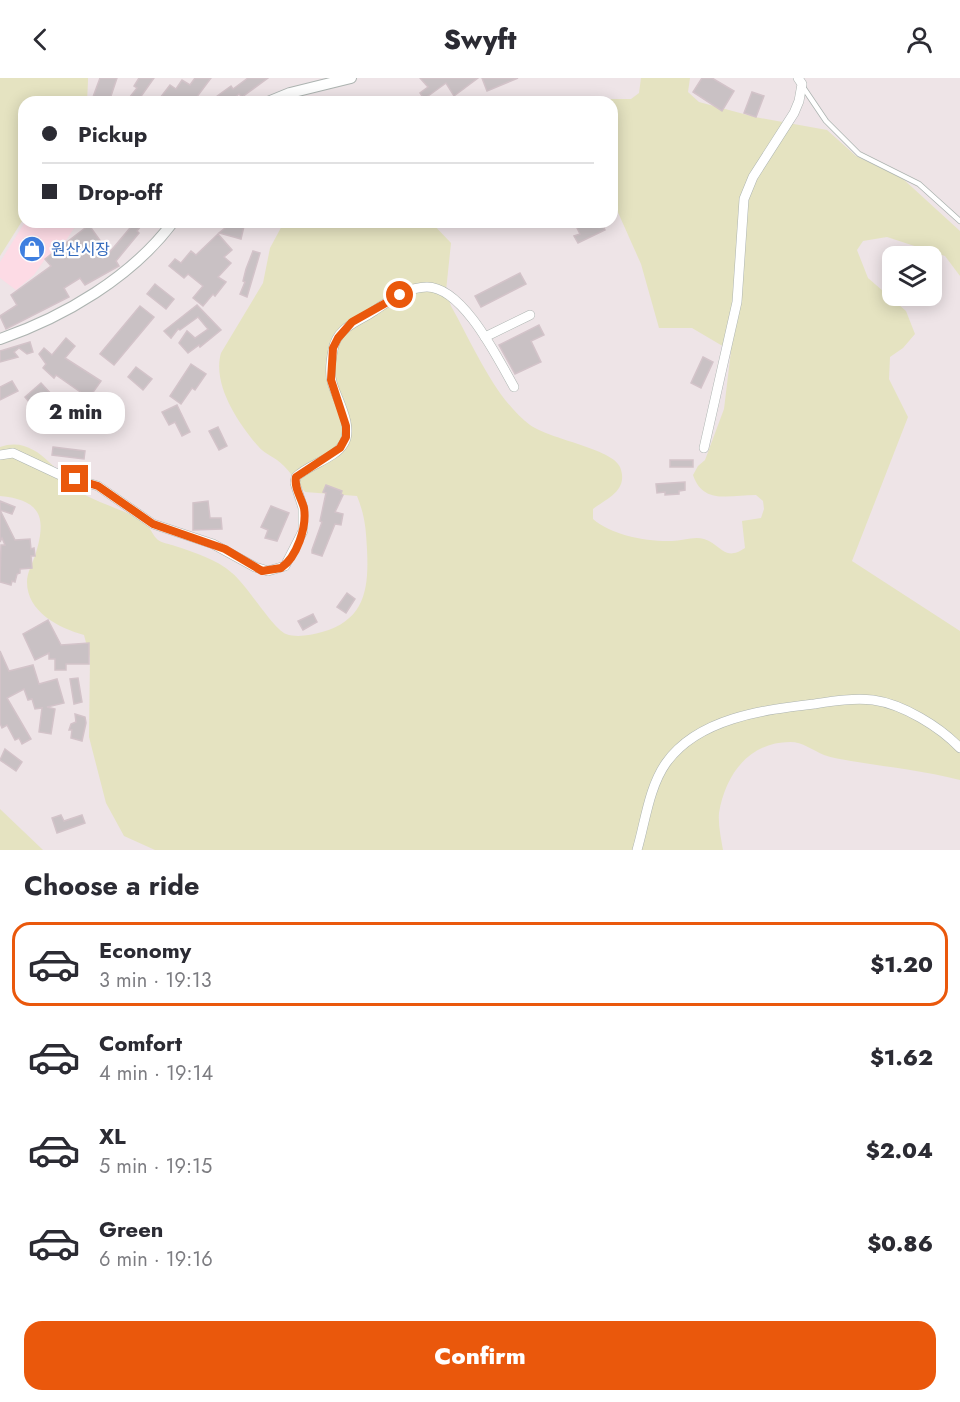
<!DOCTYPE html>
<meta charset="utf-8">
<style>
body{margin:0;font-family:Jost,"Noto Sans KR",sans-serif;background:#f2f2f3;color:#2b2b33;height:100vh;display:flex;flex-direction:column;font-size:22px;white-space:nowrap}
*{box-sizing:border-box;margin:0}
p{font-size:20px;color:#7c7c81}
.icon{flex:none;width:33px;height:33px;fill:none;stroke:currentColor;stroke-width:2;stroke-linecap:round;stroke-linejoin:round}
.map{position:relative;height:772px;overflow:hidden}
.side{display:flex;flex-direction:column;background:#fff;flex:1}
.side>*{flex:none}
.hud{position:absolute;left:18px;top:18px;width:600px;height:132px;border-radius:18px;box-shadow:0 3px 15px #0003;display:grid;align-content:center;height:132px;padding:0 24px;background:#fff}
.controls{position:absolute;left:882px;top:168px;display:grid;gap:12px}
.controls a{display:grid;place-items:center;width:60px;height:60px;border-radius:12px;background:#fff;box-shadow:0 3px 15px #0003;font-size:30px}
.end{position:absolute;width:27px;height:27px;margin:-14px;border:8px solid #ea580c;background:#fff;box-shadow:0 0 0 3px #fff}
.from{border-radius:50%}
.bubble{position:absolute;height:42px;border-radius:18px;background:#fff;box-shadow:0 3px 15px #0003;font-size:20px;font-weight:800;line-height:42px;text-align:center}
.hud b{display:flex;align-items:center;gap:21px;height:57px;font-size:22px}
.hud b+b{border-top:2px solid #e1e1e2}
.hud i{width:15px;height:15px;background:#2b2b33}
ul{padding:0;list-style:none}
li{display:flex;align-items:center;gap:18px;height:84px;margin:0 12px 9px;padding:0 12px;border:3px solid transparent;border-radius:18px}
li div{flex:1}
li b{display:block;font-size:22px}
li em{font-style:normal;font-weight:800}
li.active{border-color:#ea580c}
li>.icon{width:54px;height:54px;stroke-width:1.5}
h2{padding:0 24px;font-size:27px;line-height:72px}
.cta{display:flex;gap:12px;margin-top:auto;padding:12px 24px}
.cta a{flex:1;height:69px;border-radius:18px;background:#ea580c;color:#fff;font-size:24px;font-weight:800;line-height:69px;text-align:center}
header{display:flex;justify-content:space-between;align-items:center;height:78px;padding:0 24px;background:#fff;font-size:27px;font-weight:800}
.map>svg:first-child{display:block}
</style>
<header><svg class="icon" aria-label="back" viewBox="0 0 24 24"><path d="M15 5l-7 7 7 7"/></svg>Swyft<svg class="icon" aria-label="person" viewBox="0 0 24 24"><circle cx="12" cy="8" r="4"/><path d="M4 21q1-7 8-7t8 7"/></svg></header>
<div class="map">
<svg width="960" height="772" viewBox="0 0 960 772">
<rect width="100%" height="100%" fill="#eee4e7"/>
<path fill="#fddbe5" d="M25 144H78L67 161 45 181 34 197 16 212 0 200V184Z"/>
<g fill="#e5e3c1">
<path d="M0 0H88V3L87 24H24V140L0 178Z"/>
<path d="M641 0H690L688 14 699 24 755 39 827 52 856 78 902 100 960 153V198L945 178 887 159 863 163 857 172 868 200 906 233 915 256 903 270 890 279 889 301 908 339 852 483 960 553V702C924 693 888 689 851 683 842 681 832 680 824 677 812 672 803 664 790 664 748 664 725 698 719 735 718 747 721 760 723 772H155L124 758 106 725 89 659 90 580 84 557C59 550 27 534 27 504 27 495 32 486 35 478 47 440 42 422 0 418V369C37 356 56 397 82 415 99 426 133 434 147 447 151 451 153 458 158 462 162 465 170 466 175 468 196 475 216 481 232 495 248 508 272 550 286 556 297 560 311 557 322 554 365 542 369 511 367 471 366 451 365 438 357 418L305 414C297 404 287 389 277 382 270 377 264 375 258 368 238 345 212 306 221 275L263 205 270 170 284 144H431L451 165 446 213 451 228C472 265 495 321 530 347 549 361 613 371 620 389 629 412 608 420 593 431V441C611 457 647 464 672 463 682 463 694 458 704 461 722 467 724 484 745 470L742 443 761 440 764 431 763 423 756 417C730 417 703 427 693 397L698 388 705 382 724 331 731 273 692 250H659L641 186 612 121V24H588L587 21H631L639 15Z"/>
<path d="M0 731 43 772H0Z"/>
</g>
<g fill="#c9c1c4" stroke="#d3c3c9" stroke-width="1.5">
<path d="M100 0H117L109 24H95L97 20 93 19Z"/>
<path d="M139 0H154L137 24H126L137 10 134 8Z"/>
<path d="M195 0H211L193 24H176L171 21 169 24H157L170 7 176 11 182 2 190 7Z"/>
<path d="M248 0H268L242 19 239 16 229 24H209L231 8 233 11Z"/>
<path d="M420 0H478L454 18 446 5 424 21 420 15 428 9Z"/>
<path d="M482 0H518L487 13Z"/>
<path d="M702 0H712L734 13 722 33 693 14Z"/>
<path d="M752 14 764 18 756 39 744 35Z"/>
<path d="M135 144H144L137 153 139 155 116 183 119 188 85 207 80 200 64 210 69 219 6 251 0 238 17 227 11 217 51 188 45 181 89 147 109 175Z"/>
<path d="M218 144H245L241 161 219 155 225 150Z"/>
<path d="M574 144H601L605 152 578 165 574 158 580 156Z"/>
<path d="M218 156 232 172 224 179 231 185 218 199 226 204 215 218 213 216 203 228 193 220 203 208 188 196 184 200 169 188 175 181 181 185 191 173 196 177Z"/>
<path d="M253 173 260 175 247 219 240 216 245 204 243 203 246 191Z"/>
<path d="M520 195 526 206 481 229 475 218Z"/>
<path d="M155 206 174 221 166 231 147 216Z"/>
<path d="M197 227 221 252 200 269 199 267 188 275 179 265 187 253 195 260 208 251 198 239 180 252 178 251 171 260 164 253Z"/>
<path d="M140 228 154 239 114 287 100 276Z"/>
<path d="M539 247 544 257 531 263 541 284 515 296 499 267Z"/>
<path d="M66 260 75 268 65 280 101 303 89 320 56 297 54 300 43 290 46 286 39 276 44 270 52 277Z"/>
<path d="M30 264 33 274 27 276 19 270 14 274 18 279 0 284V273Z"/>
<path d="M703 279 713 284 701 310 691 305Z"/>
<path d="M191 286 206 296 195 312 192 310 181 326 170 318Z"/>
<path d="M136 289 152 301 143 312 128 299Z"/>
<path d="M12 303 18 313 0 322V309Z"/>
<path d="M41 305 52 317 35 331 25 319Z"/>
<path d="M177 327 190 354 182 358 175 344 169 347 162 334Z"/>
<path d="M218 349 227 368 219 372 209 353Z"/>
<path d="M53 369 85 373 84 381 52 377Z"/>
<rect x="670" y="382" width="23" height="7"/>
<path d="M685 404V412L679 413V416L665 417V414L657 415 656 406Z"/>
<path d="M326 407 342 413 341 416 343 417 335 434 343 436 341 447 335 446 322 478 312 475V472L322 444 320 443 326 415 323 414Z"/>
<path d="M0 423 15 429 12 436 0 432 15 462 30 461 31 471 34 470 35 478H31L32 490 20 491V495L17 496 15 504 12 503 11 507 0 504 1 467H5L2 460 0 464Z"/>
<path d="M208 423 210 440H221L222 451 193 452V425Z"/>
<path d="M271 428 289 435 277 463 265 460 268 452 261 449Z"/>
<path d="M347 515 355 521 346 535 337 529Z"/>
<path d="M313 536 317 544 303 552 298 543Z"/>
<path d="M48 542 61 567 89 565V586H66V592H55V581H49V575L35 582 23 556Z"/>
<path d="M0 573 9 593 33 587 39 606 57 601 64 625 47 629 55 631 51 656 39 654 42 630 35 631 32 621 28 622 24 611 7 620 31 661 22 666 19 660 15 662 7 647 2 650 0 645Z"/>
<path d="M78 600 82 624 74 626 70 601Z"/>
<path d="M75 636 85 639 86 645 82 663 71 660 72 652H69L71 646 76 644Z"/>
<path d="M5 671 22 684 16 693 0 682Z"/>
<path d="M61 737 64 743 82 737 85 745 57 755 52 740Z"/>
</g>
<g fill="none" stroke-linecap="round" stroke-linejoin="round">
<g stroke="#adb4b1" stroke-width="6">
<path id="service" d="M803 9 826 43 859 76 919 106 960 143"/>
</g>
<g stroke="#adb4b1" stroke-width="10">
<g id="minor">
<path d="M485 259 530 237"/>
<path d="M704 370 737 224 744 121 753 99 794 35 799 23 802 6 798 0"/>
<path d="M0 377 13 375 60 397 98 408 153 446 213 466 255 489 268 493 285 488 303 453V430L295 405 296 399C309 386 335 381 344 365 354 348 336 320 332 304 329 294 331 282 333 272 337 249 356 245 374 233 389 223 407 209 427 209 463 209 498 281 514 309"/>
<path d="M637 772C645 745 649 709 666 685 698 640 763 632 814 626 834 623 853 620 873 622 903 626 940 649 960 670"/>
</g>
</g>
<g stroke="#adb4b1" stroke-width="12">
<g id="tertiary">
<path d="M268 24 290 15 351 0"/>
<path d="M0 261C64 239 132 199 173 144"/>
</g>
</g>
<use href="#service" stroke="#fff" stroke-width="4.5"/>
<use href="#minor" stroke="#fff" stroke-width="9"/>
<use href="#tertiary" stroke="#fff" stroke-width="10"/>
</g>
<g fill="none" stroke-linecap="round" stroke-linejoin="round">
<path stroke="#ea580c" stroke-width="8" d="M75 401 98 408 153 446 225 471 262 493 281 490C297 479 307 449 304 430 301 419 294 410 296 399L340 370 346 359V348L331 302 333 270 338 260 352 244 400 217"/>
</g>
<defs>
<g id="shop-disc" transform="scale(1.35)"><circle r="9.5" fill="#3f7fe0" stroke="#fff"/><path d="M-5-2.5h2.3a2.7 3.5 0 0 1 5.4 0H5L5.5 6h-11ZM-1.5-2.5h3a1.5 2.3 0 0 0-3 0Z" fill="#fff"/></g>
</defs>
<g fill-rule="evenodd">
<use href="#shop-disc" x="32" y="171"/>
</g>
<g text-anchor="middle" stroke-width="4.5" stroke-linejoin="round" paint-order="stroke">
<g font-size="16" fill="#366cbe" stroke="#fff" text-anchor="start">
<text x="51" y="177">원산시장</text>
</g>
</g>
</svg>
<div class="controls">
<a><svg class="icon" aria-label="layers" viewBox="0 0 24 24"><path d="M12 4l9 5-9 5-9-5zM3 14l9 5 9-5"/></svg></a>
</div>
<i class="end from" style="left:400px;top:217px"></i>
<i class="end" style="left:75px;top:401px"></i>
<div class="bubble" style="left:26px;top:314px;width:99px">2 min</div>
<div class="hud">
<b><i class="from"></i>Pickup</b>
<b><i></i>Drop-off</b>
</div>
</div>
<section class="side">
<h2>Choose a ride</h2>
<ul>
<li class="active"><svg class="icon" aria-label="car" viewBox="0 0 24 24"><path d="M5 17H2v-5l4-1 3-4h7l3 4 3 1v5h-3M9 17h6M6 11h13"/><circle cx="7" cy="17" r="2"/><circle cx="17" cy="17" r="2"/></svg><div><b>Economy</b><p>3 min · 19:13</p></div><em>$1.20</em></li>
<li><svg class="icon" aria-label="car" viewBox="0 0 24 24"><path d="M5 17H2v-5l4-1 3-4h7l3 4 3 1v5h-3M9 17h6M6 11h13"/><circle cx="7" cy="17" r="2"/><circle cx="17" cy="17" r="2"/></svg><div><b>Comfort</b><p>4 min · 19:14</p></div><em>$1.62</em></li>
<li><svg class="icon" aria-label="car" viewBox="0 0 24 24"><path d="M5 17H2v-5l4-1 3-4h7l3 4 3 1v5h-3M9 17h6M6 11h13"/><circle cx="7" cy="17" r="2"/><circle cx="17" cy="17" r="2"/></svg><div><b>XL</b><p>5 min · 19:15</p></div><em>$2.04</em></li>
<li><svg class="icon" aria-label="car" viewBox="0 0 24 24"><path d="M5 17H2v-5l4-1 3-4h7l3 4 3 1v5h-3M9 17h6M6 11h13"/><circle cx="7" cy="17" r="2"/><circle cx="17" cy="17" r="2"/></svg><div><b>Green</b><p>6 min · 19:16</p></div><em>$0.86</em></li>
</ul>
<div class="cta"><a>Confirm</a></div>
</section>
